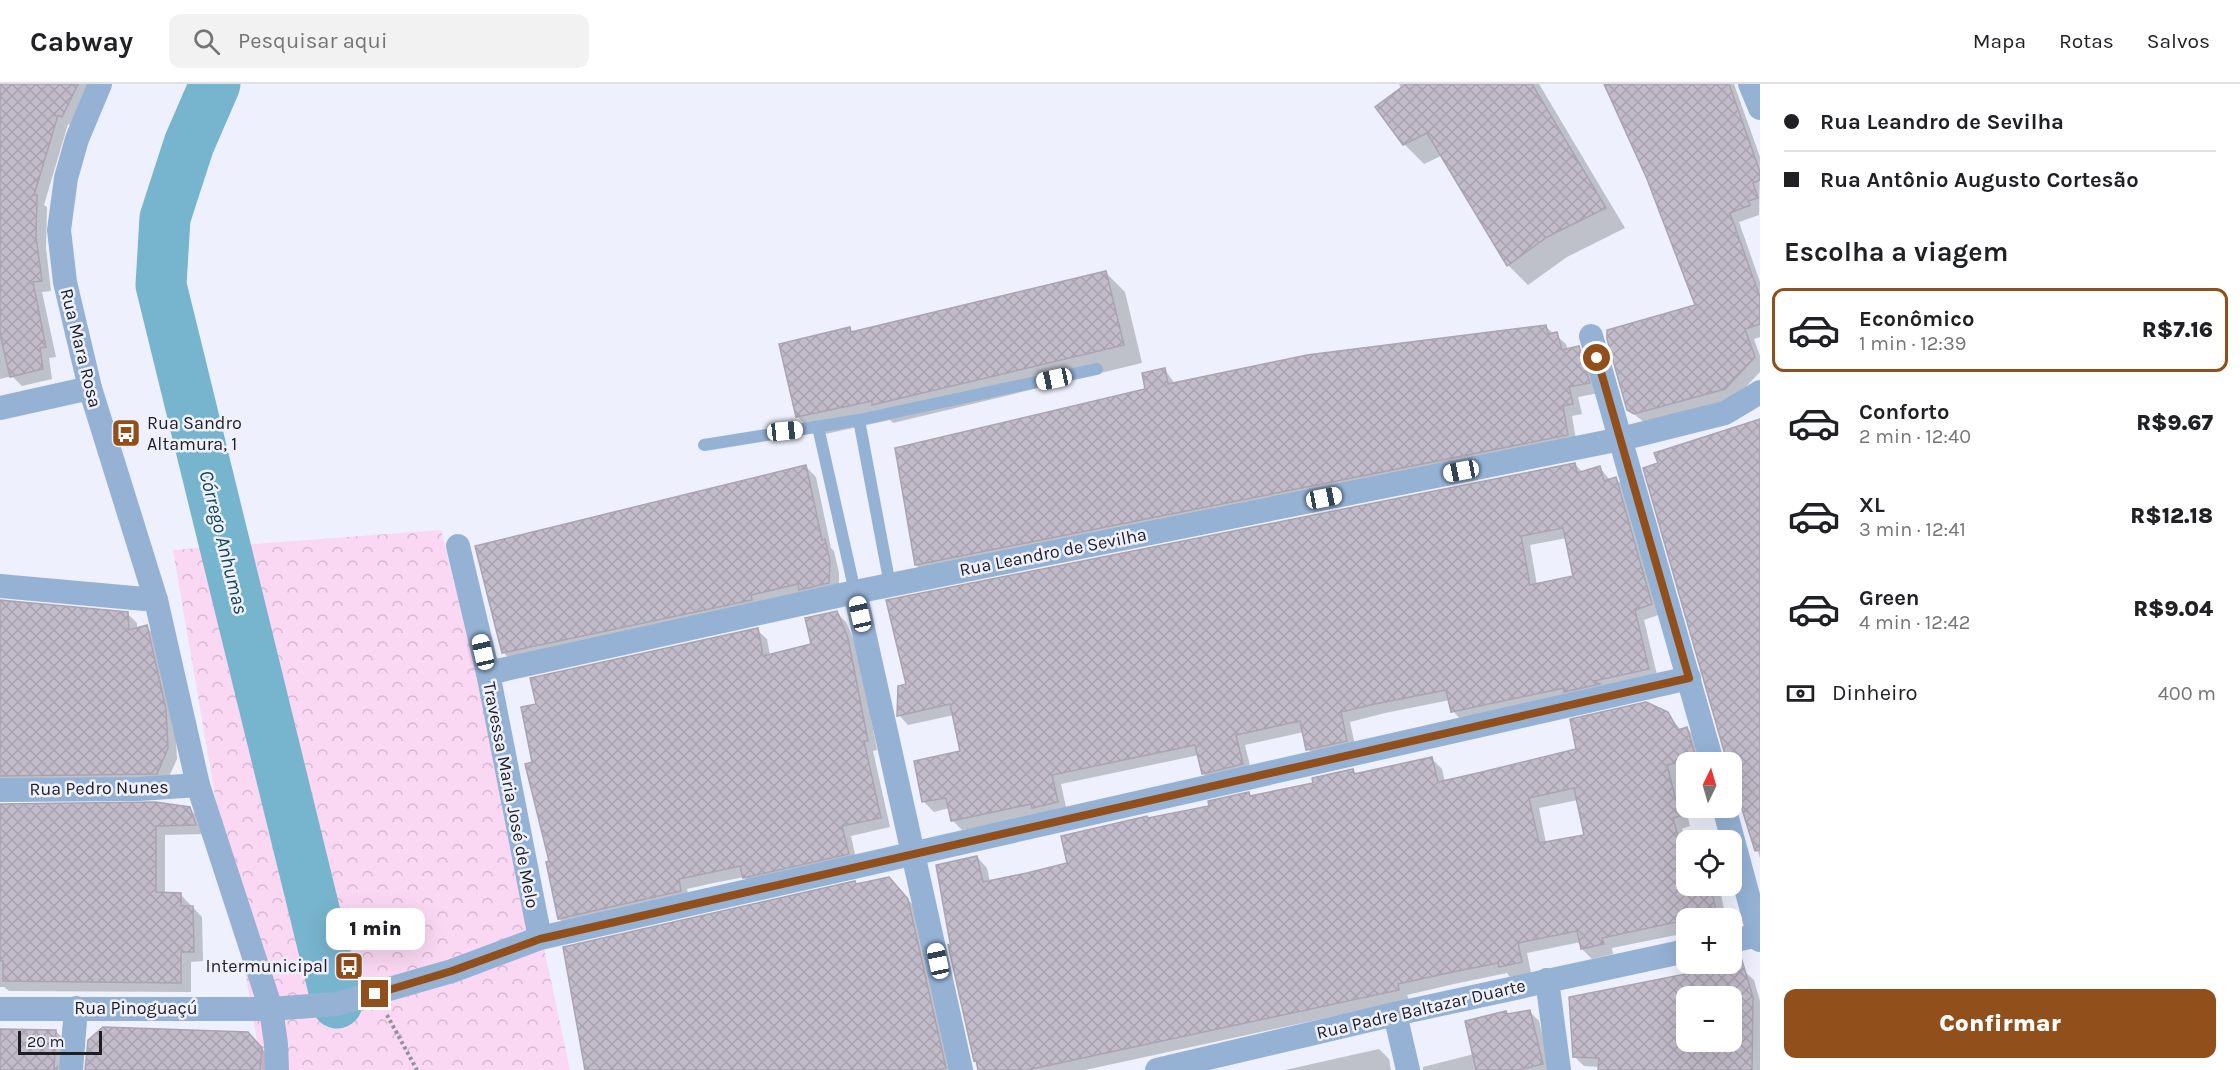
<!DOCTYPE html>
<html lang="pt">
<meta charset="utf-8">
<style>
body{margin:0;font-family:Karla,sans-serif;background:#f2f2f2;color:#202124;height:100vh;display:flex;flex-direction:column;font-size:22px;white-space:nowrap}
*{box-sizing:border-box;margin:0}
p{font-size:20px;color:#757577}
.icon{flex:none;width:33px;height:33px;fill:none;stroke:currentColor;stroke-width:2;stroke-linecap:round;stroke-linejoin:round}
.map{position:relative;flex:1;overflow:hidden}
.details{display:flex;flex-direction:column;background:#fff;width:480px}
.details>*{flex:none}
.top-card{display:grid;align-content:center;height:132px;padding:0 24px;background:#fff}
.needle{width:39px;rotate:5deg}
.tools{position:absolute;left:1676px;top:668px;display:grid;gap:12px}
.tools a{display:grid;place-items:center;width:66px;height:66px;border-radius:12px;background:#fff;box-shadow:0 6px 24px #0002;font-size:30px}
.scale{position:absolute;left:18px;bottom:15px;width:84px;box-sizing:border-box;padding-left:6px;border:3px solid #1e1e24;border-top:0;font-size:16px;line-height:21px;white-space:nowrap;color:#1e1e24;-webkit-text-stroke:4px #eef0fd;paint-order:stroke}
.end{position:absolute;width:27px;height:27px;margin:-14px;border:8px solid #904f1b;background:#fff;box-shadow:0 0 0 3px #fff}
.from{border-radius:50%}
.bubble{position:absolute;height:42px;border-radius:12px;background:#fff;box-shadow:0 6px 24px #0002;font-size:20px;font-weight:800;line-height:42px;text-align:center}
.car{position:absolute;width:18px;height:36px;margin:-18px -9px;border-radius:8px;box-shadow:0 0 4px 2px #0007;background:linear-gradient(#fff 24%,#345 0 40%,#fff 0 76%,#345 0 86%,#fff 0)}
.top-card b{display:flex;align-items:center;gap:21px;height:57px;font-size:22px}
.top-card b+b{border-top:2px solid #e0e0e0}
.top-card i{width:15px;height:15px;background:#202124}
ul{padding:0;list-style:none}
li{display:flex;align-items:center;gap:18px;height:84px;margin:0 12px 9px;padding:0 12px;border:3px solid transparent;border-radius:12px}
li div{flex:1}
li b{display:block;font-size:22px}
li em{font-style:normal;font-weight:800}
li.current{border-color:#904f1b}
li>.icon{width:54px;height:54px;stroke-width:1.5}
h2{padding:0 24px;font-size:27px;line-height:72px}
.pay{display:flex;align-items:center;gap:15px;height:66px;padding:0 24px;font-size:22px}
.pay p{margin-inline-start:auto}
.cta{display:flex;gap:12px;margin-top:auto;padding:12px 24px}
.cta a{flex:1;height:69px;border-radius:12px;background:#904f1b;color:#fff;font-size:24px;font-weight:800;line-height:69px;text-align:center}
header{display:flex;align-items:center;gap:36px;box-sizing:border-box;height:84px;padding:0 30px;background:#fff;border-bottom:2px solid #e0e0e0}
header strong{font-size:28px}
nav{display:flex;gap:33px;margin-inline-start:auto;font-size:21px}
.search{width:420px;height:54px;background:#f2f2f2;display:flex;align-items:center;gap:15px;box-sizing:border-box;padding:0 21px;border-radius:12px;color:#757577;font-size:22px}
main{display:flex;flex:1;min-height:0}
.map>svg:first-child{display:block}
</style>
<header>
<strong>Cabway</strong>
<div class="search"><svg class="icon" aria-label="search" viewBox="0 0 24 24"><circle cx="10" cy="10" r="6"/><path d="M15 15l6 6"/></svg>Pesquisar aqui</div>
<nav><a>Mapa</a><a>Rotas</a><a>Salvos</a></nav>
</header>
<main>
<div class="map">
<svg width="1760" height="986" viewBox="0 0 1760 986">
<defs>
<pattern id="park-crowns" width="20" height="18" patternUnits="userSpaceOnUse" patternTransform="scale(1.5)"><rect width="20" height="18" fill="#fad7f2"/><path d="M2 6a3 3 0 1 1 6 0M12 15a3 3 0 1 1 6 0" fill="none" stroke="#d6b8cf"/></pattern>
<pattern id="building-cross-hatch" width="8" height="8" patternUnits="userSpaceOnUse" patternTransform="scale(1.5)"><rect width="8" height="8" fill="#c2bcca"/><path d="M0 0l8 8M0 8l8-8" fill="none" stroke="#a6a1ad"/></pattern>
</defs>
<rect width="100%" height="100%" fill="#eef0fd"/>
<path fill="url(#park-crowns)" d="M441 446 544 864 570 986H262L173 466Z"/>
<g fill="#0003" fill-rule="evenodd">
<path d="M0 0H93L72 42 68 40 44 121 47 123 46 164 51 207 42 208 56 273 49 274 52 295 22 302 12 292 0 295Z"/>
<path d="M1399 0H1539L1625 144 1567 173 1528 201 1508 181 1443 71 1424 80 1404 60 1402 5Z"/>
<path d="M1606 0H1734L1760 73 1759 131 1739 138 1760 198V253L1754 255 1760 272V288L1735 314 1645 339 1628 325 1697 222 1648 94Z"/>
<path d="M1106 189 1125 208 1142 279 893 339 890 336 816 352 797 332 849 245 854 249Z"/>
<path d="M1546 243 1566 260 1568 266 1579 264 1589 274 1599 309 1578 313 1582 330 1572 332 1577 361 926 491 916 481 897 365 1146 306 1165 286 1175 300Z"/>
<path d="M1760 337V774L1730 678Z"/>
<path d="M1575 380 1583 389 1600 384 1610 396 1616 395 1626 404 1661 530 1644 536 1658 595 1462 637 1453 627 1450 616 1385 629 1350 638 1356 666 1318 675 1308 665 1304 648 1245 661 1252 690 1213 699 1203 689 1199 671 1061 700 1067 728 962 746 952 736 949 724 934 728 924 718 916 678 962 668 954 631 908 641 899 631ZM1567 454 1574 493 1537 501 1530 461Z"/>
<path d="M806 383 816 393 831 464 834 467 839 489V509L513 578 503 568Z"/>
<path d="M0 518 127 529 137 539V546L147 543 156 553 175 636 177 675 166 699 0 707Z"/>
<path d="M836 528 846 538 858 565 877 666 873 667 890 743 851 752 857 779 754 803 744 793 709 800 687 805 690 817 569 844 559 835 534 679 757 546 767 555 770 571 813 561Z"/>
<path d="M1667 630 1681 646 1687 644 1697 655 1704 678H1686V689L1677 691 1690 742 1682 745 1686 758V801H1719L1726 834H1686V849L1612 864 1613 870 1592 875 1582 865 1581 858 1527 869 1531 889 1510 893 1507 889 1454 900 1407 911 1409 916 1085 986H980L975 976 953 868 977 773 987 784 990 798 1069 780 1149 735 1211 723 1248 710 1252 713 1315 700 1353 686 1358 691 1432 675 1442 685 1445 698 1578 666ZM1578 716 1586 752 1546 759 1539 724Z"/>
<path d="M0 722 189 724 199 734 205 750 165 751V810H180L202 833 203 877 191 878V908L9 907 4 903H0Z"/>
<path d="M857 802 899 805 918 827 953 986H587Z"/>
<path d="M1744 887 1754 896 1760 917V986H1600V983L1584 982 1575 973 1570 914ZM1686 912H1731V957H1686Z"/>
<path d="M1529 927 1539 937 1551 986H1423V983L1474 970 1506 928 1508 931Z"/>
<path d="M0 946 56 947 66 958 64 986H0Z"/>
<path d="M258 960 272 976 270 986H85Z"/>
<path d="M1379 965 1389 975 1391 986H1285Z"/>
</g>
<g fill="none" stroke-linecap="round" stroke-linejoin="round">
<path stroke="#77b4cd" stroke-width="51" d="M215 0 189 60 165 134 161 201 337 919"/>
</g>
<g fill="url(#building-cross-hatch)" stroke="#aaa3b2" stroke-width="1.5" fill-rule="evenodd">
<path d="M0 0H78L62 33 58 31 34 111H37L36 153 42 197 33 198 46 263 40 264 43 285 10 293 0 250Z"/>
<path d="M1406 0H1532L1606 124 1547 153 1507 182 1427 49 1403 61 1375 23Z"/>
<path d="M1604 0H1729L1760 88V96L1753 99 1758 114 1748 117 1750 121 1730 129 1760 213V240L1745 245 1755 273 1725 305 1634 330 1627 326 1607 255V246L1695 221 1647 95Z"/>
<path d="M1106 187 1124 261 872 321V317L796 333 779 260 850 243 851 248Z"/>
<path d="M1546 241 1548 250 1557 248 1562 266 1579 262 1590 299 1569 303 1573 320 1563 322 1568 351 915 481 895 364 1145 305 1142 289 1165 284 1168 300 1307 271Z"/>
<path d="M1760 335V766L1755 767 1731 690V678H1727L1724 667 1643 384 1658 379 1654 369Z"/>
<path d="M1575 379 1577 389 1600 382 1604 397 1616 393 1652 520 1635 526 1649 585 1594 597 1600 600 1564 608V604L1451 628 1446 606 1375 620 1341 628 1347 657 1306 666 1300 637 1236 651 1243 680 1202 690 1195 661 1052 691 1058 718 1032 724 1031 720 951 737 946 714 922 718 914 677 960 667 950 620 897 632 898 602 906 600 886 516ZM1563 444 1573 492 1530 501 1521 452Z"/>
<path d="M806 381 822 456 825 455 830 477 829 499 799 506 798 500 751 511 752 516 502 569 475 462Z"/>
<path d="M0 516 128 528 129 546 147 541 166 625 168 664 157 690 0 692Z"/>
<path d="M837 527 848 554 868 657H864L881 734 842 742 849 770 743 794 740 782 699 791 679 795 681 807 558 835 546 778 549 777 525 680 532 678 521 623 536 620 530 594 758 544 763 572 811 560 805 534Z"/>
<path d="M1646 618 1668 628 1678 646 1687 643 1696 674 1667 681 1680 732 1673 734 1686 782V801H1710L1717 830 1686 834V836L1602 854 1604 860 1581 865 1577 847 1518 859 1522 878 1499 883 1498 879 1443 890 1398 900 1399 906 1027 986H978L976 976 974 977 948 860 951 864 936 781 977 772 983 798 1027 789 1067 779 1061 752 1147 732 1148 734 1209 722 1208 717 1249 708 1250 712 1313 699 1312 694 1353 685 1354 690 1432 673 1438 698 1482 688 1576 665 1570 635ZM1574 704 1584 751 1539 759 1529 714Z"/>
<path d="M155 718 190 723 196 741 156 742V808L181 809V822H193L194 868H181V899L3 897V877H0V720Z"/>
<path d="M889 793 908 815 946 984 936 986H585L563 863 855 797 856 800Z"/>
<path d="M1740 870 1753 913 1752 986H1598L1599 974 1573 973 1569 913 1731 881V871ZM1686 912H1731V957H1686Z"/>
<path d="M1530 926 1543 980 1518 986H1476L1465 937 1506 927 1507 930Z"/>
<path d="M103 943 248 948 262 964 260 986H85L88 956Z"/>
<path d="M0 945 56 946 54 986 57 983V986H0Z"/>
</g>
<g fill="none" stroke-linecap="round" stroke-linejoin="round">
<path stroke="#90919b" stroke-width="4" stroke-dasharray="3 3" stroke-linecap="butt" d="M387 931 417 986"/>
<g stroke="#95b2d5" stroke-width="12">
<path d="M859 336 890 501"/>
<path d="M818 343 855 508"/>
<path d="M704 361 859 336 1097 285"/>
</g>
<g stroke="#95b2d5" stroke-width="24">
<path d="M100 0 77 55 66 94 59 146 65 198 90 304 156 516 198 701 271 925 276 960 277 986"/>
<path d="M1750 0 1760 24"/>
<path d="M1591 252 1712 678"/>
<path d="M0 324 90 304"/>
<path d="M458 462 488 589 540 854"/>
<path d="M0 502 156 516"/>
<path d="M855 508 961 986"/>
<path d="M488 589 855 508 1621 355 1725 329 1760 308"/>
<path d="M0 706 139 705 198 701"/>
<path d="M1724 723 1760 856"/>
<path d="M1731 857 1759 851"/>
<path d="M1547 896 1559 986"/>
<path d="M0 925H271L337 920 452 887 540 854 1689 594"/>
<path d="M1395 930 1408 986"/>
<path d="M71 986 76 924"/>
<path d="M1157 986 1395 930 1686 867"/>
</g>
</g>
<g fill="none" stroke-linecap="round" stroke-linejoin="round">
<path stroke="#904f1b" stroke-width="8" d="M375 910 452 887 540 855 1689 594 1597 274"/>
</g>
<defs>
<g id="bus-square" transform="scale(1.5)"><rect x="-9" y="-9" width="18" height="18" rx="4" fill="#904f1b" stroke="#eef0fd"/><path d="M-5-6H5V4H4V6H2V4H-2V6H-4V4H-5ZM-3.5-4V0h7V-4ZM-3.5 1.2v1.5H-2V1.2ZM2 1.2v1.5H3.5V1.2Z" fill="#fff"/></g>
</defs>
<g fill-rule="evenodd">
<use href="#bus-square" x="126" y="349"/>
<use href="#bus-square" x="349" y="882"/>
</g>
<g text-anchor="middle" stroke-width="5" stroke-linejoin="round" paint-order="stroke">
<g font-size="18" fill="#1e1e24" stroke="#eef0fd">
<text transform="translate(81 264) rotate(76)" y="6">Rua Mara Rosa</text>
<text transform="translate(1053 468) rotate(-11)" y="6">Rua Leandro de Sevilha</text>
<text transform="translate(99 704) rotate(-1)" y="6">Rua Pedro Nunes</text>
<text transform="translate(511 711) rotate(79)" y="6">Travessa Maria José de Melo</text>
<text x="136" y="930">Rua Pinoguaçú</text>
<text transform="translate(1421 925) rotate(-13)" y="6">Rua Padre Baltazar Duarte</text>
</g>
<g font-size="18" fill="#1e1e24" stroke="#eef0fd" text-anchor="start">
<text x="147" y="345">Rua Sandro<tspan x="147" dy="21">Altamura, 1</tspan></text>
<text x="328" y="888" text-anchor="end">Intermunicipal</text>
</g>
<g font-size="20" font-style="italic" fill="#104557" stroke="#eef0fd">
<text transform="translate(224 458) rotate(76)" y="7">Córrego Anhumas</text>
</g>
</g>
</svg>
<div class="tools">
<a><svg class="needle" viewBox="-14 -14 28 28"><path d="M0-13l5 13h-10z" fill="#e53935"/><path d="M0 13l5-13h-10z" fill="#757577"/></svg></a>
<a><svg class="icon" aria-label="locate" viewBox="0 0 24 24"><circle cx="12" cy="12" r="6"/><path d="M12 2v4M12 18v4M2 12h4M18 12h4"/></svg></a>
<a>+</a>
<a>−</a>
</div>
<div class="scale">20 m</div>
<i class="end from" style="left:1597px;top:274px"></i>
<i class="end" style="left:375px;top:910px"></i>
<div class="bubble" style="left:326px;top:824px;width:99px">1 min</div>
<i class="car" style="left:1054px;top:295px;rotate:258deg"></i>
<i class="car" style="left:785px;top:347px;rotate:84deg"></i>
<i class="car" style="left:1461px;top:387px;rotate:259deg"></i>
<i class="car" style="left:1324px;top:414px;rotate:79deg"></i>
<i class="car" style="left:860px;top:530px;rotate:347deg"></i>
<i class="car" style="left:483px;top:568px;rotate:347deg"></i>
<i class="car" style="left:938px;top:877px;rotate:348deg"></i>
</div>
<section class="details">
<div class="top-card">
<b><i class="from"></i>Rua Leandro de Sevilha</b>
<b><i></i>Rua Antônio Augusto Cortesão</b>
</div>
<h2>Escolha a viagem</h2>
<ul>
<li class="current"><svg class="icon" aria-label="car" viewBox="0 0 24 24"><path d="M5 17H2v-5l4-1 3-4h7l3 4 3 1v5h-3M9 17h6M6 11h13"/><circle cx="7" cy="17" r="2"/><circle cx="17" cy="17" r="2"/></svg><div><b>Econômico</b><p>1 min · 12:39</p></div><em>R$7.16</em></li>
<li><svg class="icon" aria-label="car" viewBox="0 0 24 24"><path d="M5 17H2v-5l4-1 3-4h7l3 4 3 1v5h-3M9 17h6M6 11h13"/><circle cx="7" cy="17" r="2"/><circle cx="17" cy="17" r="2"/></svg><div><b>Conforto</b><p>2 min · 12:40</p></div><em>R$9.67</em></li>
<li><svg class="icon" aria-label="car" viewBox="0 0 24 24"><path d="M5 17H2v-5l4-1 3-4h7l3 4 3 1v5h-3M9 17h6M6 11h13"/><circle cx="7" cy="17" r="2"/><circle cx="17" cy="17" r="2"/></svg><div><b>XL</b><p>3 min · 12:41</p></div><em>R$12.18</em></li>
<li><svg class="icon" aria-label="car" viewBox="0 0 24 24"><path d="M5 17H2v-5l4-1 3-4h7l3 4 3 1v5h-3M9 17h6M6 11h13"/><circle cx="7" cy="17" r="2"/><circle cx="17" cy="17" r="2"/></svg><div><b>Green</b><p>4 min · 12:42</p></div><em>R$9.04</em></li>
</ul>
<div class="pay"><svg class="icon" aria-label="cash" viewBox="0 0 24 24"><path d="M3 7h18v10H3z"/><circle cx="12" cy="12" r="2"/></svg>Dinheiro<p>400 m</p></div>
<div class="cta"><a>Confirmar</a></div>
</section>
</main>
